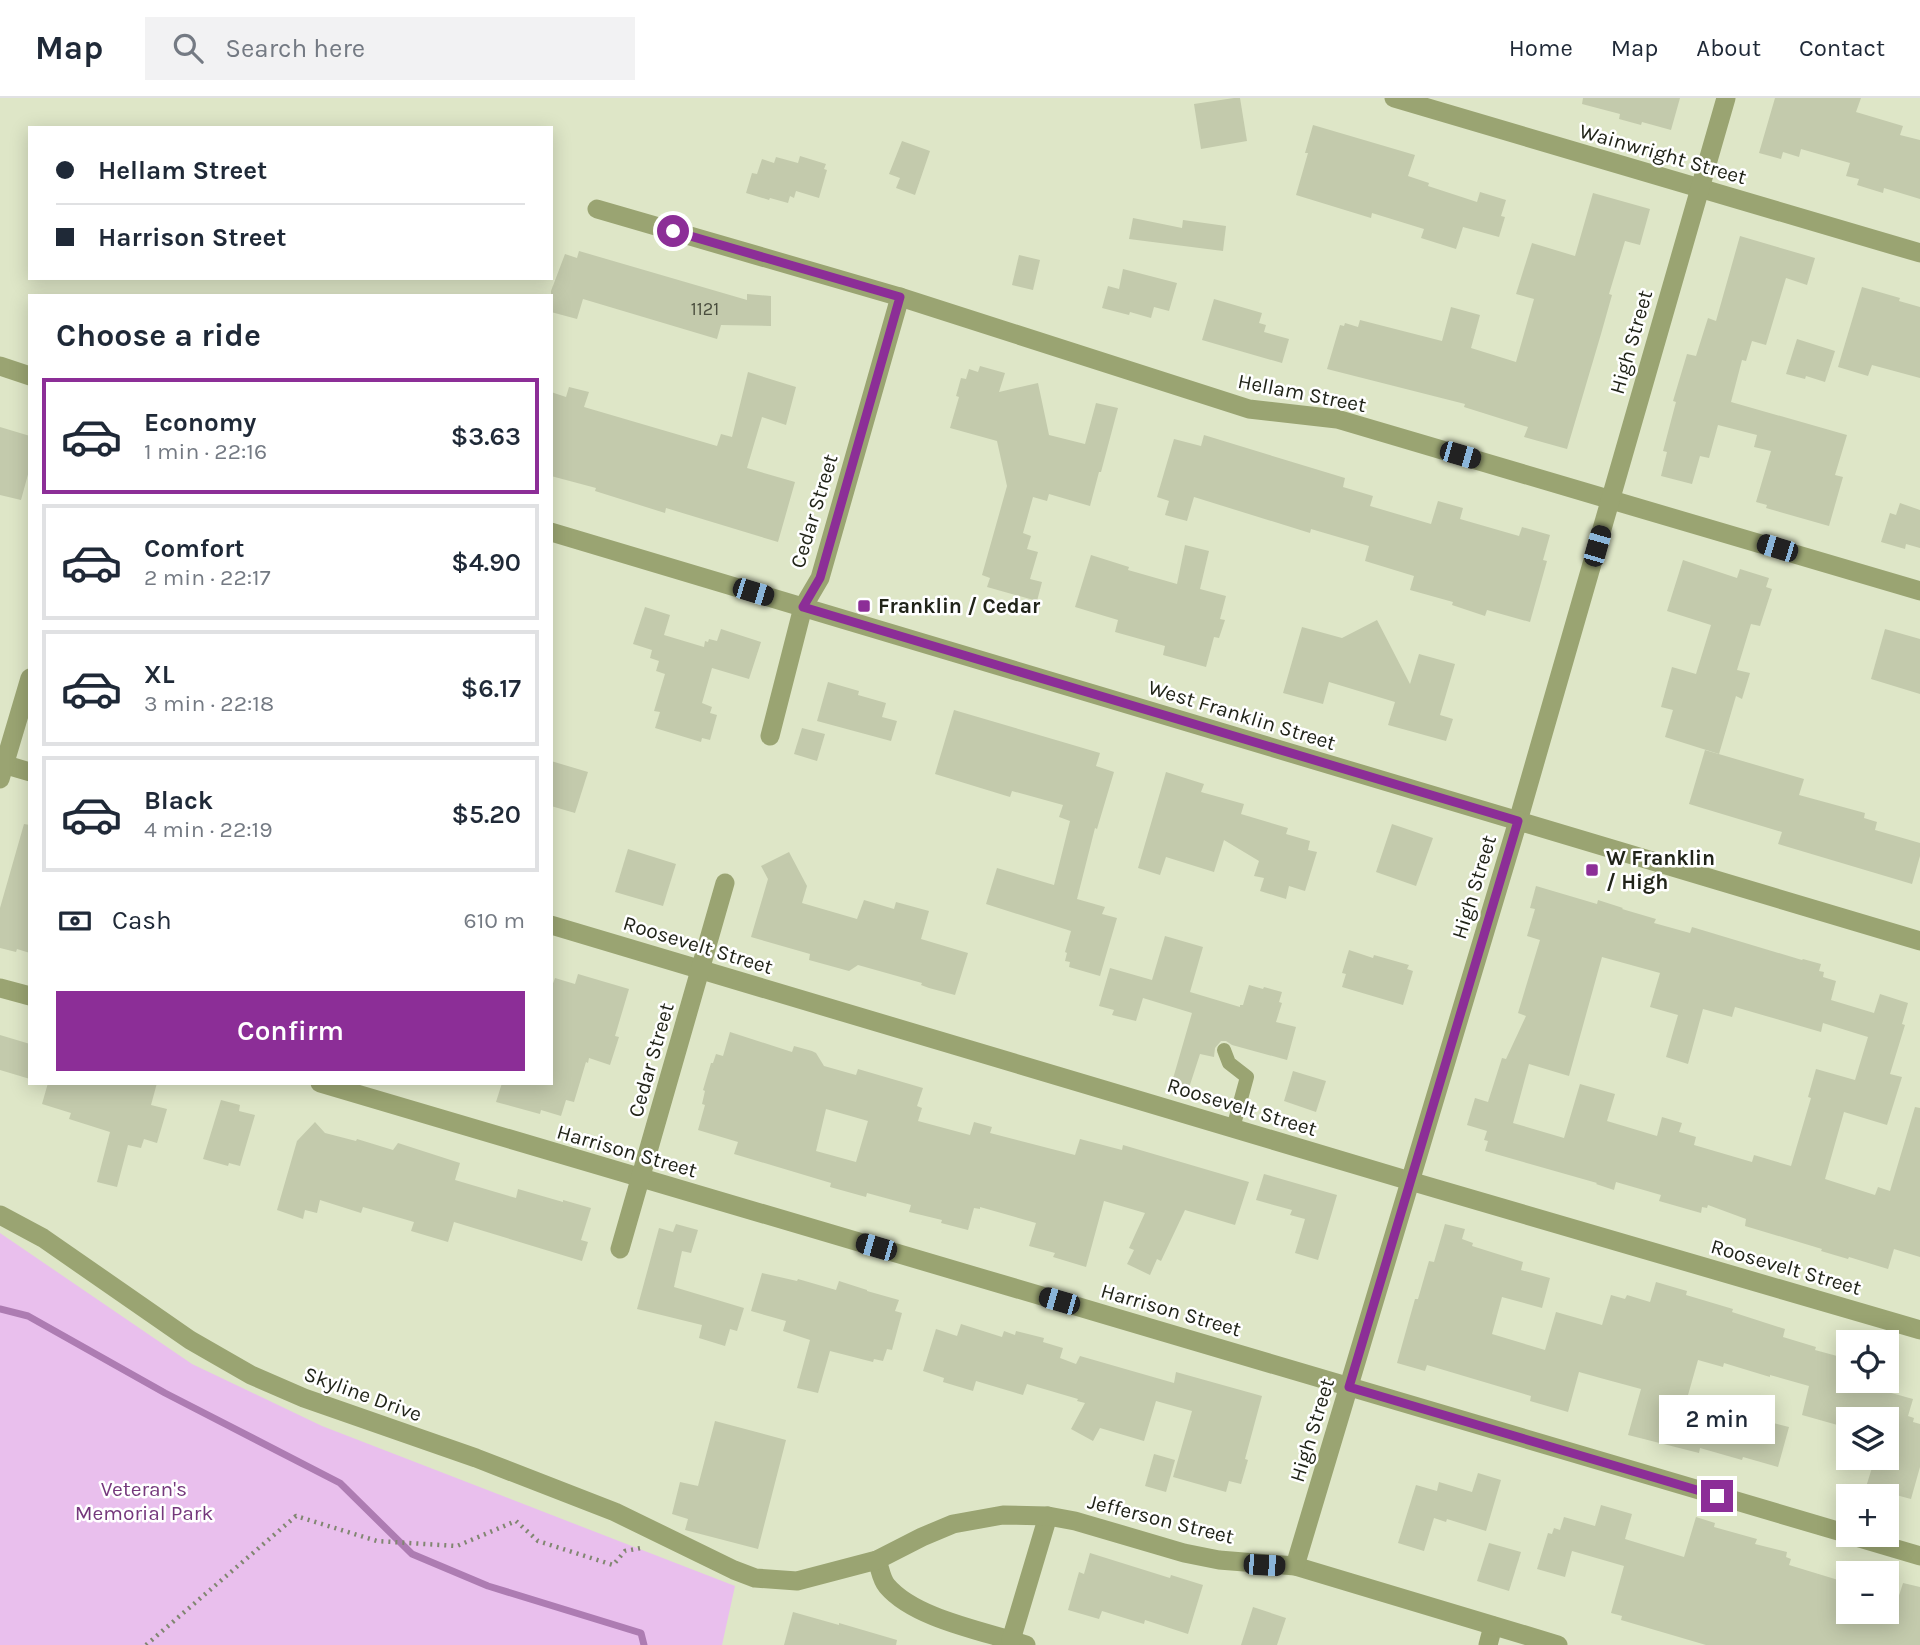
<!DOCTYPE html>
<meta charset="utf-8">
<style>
body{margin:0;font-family:Karla,sans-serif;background:#f2f2f3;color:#1f2937;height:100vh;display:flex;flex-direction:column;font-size:26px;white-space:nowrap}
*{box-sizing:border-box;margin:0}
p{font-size:23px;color:#747a83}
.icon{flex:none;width:38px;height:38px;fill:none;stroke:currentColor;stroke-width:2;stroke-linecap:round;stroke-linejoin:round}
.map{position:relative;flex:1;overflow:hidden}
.details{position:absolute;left:28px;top:196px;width:525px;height:791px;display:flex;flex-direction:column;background:#fff;border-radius:0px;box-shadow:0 4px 18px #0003}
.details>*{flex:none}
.hud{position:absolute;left:28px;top:28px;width:525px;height:154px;border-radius:0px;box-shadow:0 4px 18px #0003;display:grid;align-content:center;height:154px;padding:0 28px;background:#fff}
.controls{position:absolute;left:1836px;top:1232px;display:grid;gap:14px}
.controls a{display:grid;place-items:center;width:63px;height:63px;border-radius:0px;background:#fff;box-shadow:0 4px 18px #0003;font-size:35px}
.end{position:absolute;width:32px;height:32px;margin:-16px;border:9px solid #8c2e97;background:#fff;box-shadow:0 0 0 4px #fff}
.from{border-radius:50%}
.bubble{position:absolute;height:49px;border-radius:0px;background:#fff;box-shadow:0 4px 18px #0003;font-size:23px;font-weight:600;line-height:49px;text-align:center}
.car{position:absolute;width:21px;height:42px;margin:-21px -10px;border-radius:9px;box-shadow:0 0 5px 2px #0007;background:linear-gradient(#222 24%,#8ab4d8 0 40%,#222 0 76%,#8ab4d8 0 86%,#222 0)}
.hud b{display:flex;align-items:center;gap:24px;height:66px;font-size:26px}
.hud b+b{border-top:2px solid #e0e1e3}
.hud i{width:18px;height:18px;background:#1f2937}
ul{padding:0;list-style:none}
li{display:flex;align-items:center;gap:21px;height:116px;margin:0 14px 10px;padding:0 14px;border:4px solid #e0e1e3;border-radius:0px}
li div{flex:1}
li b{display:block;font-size:26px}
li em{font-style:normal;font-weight:600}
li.active{border-color:#8c2e97}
li>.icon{width:63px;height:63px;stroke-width:1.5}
h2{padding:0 28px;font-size:32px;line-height:84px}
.pay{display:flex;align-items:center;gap:18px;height:77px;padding:0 28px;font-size:26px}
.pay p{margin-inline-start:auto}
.cta{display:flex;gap:14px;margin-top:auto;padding:14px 28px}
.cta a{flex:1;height:80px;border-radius:0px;background:#8c2e97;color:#fff;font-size:28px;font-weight:600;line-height:80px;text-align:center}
header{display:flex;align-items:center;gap:42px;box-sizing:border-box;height:98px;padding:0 35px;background:#fff;border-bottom:2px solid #e0e1e3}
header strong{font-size:33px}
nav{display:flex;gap:38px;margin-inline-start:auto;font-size:24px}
.search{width:490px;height:63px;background:#f2f2f3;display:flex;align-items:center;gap:18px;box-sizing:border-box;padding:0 24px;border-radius:0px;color:#747a83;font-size:26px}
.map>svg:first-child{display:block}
</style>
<header>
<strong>Map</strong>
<div class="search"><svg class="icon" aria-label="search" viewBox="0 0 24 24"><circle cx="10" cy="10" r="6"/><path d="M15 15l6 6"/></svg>Search here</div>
<nav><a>Home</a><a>Map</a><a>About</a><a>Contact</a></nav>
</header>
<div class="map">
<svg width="1920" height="1547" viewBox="0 0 1920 1547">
<rect width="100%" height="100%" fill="#dee6c7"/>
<path fill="#e9bfed" d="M0 1135 192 1266 322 1328 735 1488 722 1547H0Z"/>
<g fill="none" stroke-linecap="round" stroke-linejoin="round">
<path stroke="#ad7cb2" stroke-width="7" d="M0 1211 28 1218 165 1295 340 1385 412 1456 488 1488 641 1535 644 1547"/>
</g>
<g fill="#c3caac" fill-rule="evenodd">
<path d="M1234 0H1240L1247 43 1201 51 1194 6Z"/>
<path d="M1583 0H1680L1671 32 1642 24 1641 27 1619 21 1620 16 1582 6Z"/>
<path d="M1775 0H1861L1856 14 1903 28 1900 37 1920 42V101L1884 90 1883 95 1857 87 1859 81 1846 78 1850 65 1801 51 1799 59 1783 54 1781 61 1759 55Z"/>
<path d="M1313 27 1415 57 1408 78 1429 85 1428 88 1477 104 1480 94 1506 102 1501 118 1505 119 1499 139 1463 129 1456 151 1421 140 1424 131 1372 115 1371 120 1296 97 1308 55H1305Z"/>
<path d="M902 43 930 53 915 97 896 90 900 80 889 76Z"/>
<path d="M800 58 826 66 824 71 827 72 819 100 796 93 794 100 790 98 788 105 770 100 769 102 746 95 752 75 757 76 762 61 774 65 776 59 798 65Z"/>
<path d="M1593 95 1650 111 1640 147 1625 143 1609 196 1612 197 1601 236 1567 351 1524 339 1528 329 1464 309 1465 306 1327 271 1340 227 1344 228 1345 225 1358 229 1360 222 1442 243 1451 209 1480 217 1471 250 1516 264 1534 201 1516 196 1532 145 1575 158Z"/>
<path d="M1133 120 1182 130 1183 122 1226 128 1223 153 1129 141Z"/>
<path d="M1740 138 1815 160 1807 187 1786 180 1766 247 1752 243 1746 263 1742 262 1731 304 1847 337 1835 377 1843 379 1829 428 1766 410 1767 407 1756 404 1771 353 1754 349 1757 337 1718 327 1709 360 1700 358 1692 386 1661 378 1667 354 1663 353 1676 304 1673 303 1687 256 1696 258 1708 220 1716 223Z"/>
<path d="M579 153 747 202V196L771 198V228L721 227 717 241 583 201 577 221 551 214V193L565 156 577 160Z"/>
<path d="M1019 157 1040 162 1033 192 1012 187Z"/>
<path d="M1123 171 1177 185 1169 213 1154 209 1151 220 1130 214 1129 217 1102 210 1108 188 1119 191Z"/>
<path d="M1862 189 1900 200 1899 203 1920 209V280L1872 267 1868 278 1838 269Z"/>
<path d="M1214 201 1262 215 1259 225 1266 227 1264 234 1289 241 1282 265 1202 242Z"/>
<path d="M1797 241 1835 253 1825 284 1806 278 1805 281 1786 276Z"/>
<path d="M980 268 1005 275 999 294 1038 285 1049 337 1085 346 1096 305 1118 310 1101 374H1099L1090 408 1049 396 1047 403 1033 399 1023 435 1031 438 1027 451 1038 454 1030 481 1042 484 1037 503 987 489 990 480 982 477 1007 388 997 343 950 330 959 299 956 298 961 280 966 281 969 271 978 274Z"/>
<path d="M748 274 796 289 786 327 762 319 747 370 795 384 778 444 666 410 665 415 595 393 596 390 551 378V294L566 299 569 289 589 294 584 309 717 348 721 336 732 339Z"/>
<path d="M0 329 30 338V369L21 402 0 397Z"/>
<path d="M1204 337 1345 380 1343 389 1373 398 1370 408 1431 426 1438 403 1463 410 1460 421 1519 438 1522 429 1550 437 1543 462 1547 463 1530 524 1487 512 1485 518 1452 507 1453 504 1410 492 1414 478 1365 463 1369 448 1311 431 1310 435 1194 399 1187 423 1165 417 1169 403 1157 399 1174 341 1201 348Z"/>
<path d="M1900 405 1920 412V450L1906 446 1905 451 1881 444 1890 415 1896 417Z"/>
<path d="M1185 447 1209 453 1200 491 1226 498 1220 521 1225 522 1219 540 1214 539 1206 569 1163 557 1165 548 1115 534 1118 522 1075 509 1091 457 1129 469 1128 472 1177 486Z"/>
<path d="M1683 462 1737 480 1740 471 1769 480 1766 489 1772 491 1760 528 1751 526 1737 572 1750 575 1742 601 1736 598 1719 656 1665 639 1673 612 1661 609 1672 569 1696 576 1711 527 1667 513Z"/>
<path d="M645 509 670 517 664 537 704 549 705 543 708 544 709 541 717 543 721 531 761 544 749 581 712 570 702 605 712 609 710 615 717 617 710 642 702 640 701 644 655 630 660 614 654 613 665 576 656 573 659 563 650 560 652 552 633 546Z"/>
<path d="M1377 522 1410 586 1419 556 1455 566 1440 617 1453 621 1446 643 1388 627 1395 604 1329 584 1323 606 1283 595 1302 529 1342 540Z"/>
<path d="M1885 531 1920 541V596L1871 581Z"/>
<path d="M828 584 859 593 858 597 886 605 882 619 897 623 891 643 817 623Z"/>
<path d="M954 612 1100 655 1096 668 1114 674 1097 731 1095 730 1077 801 1105 809 1102 816 1117 820 1100 878 1069 869 1070 864 1065 863 1067 855 1065 854 1071 833 986 806 997 770 1054 787 1070 723 1059 719 1063 707 1012 693 1010 699 935 676Z"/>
<path d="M802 630 825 636 817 663 794 656Z"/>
<path d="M1705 652 1804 681 1799 697 1865 715 1864 720 1877 724 1875 732 1920 745V758L1912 786 1778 746 1782 734 1689 706Z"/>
<path d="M551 663 588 674 575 715 551 708Z"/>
<path d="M1166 674 1204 686 1201 694 1244 706 1241 716 1288 730 1286 736 1310 743 1308 752 1317 754 1305 793 1289 788 1286 801 1260 793 1264 780 1254 778 1259 763 1224 742 1214 774 1166 759 1160 777 1138 770Z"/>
<path d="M24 726 30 727V855L17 851 16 854 0 850V810Z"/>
<path d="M1392 726 1433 740 1416 788 1376 774Z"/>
<path d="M628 751 676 766 663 808 615 794Z"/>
<path d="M789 754 807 788 802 805 857 821 864 802 894 811 896 804 929 813 921 841 968 855 955 897 929 890 921 887 922 885 858 867 849 873 809 862 810 856 751 839 768 781 761 768Z"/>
<path d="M1536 788 1597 806 1598 802 1623 810 1622 811 1656 821 1654 825 1690 835 1692 829 1802 862 1803 861 1821 866 1819 873 1824 874 1823 879 1836 883 1831 902 1874 915 1880 896 1908 905 1902 926 1905 927 1890 976 1902 979 1887 1027 1844 1014 1825 1081 1875 1097 1878 1089 1890 1093 1915 1009 1920 1010V1159L1894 1151 1888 1171 1849 1159 1848 1161 1821 1153 1822 1151 1745 1128 1746 1121 1708 1107 1707 1110 1702 1109 1701 1115 1659 1103 1661 1097 1616 1084 1614 1092 1596 1086 1597 1085 1485 1053 1488 1043 1484 1042 1487 1033 1467 1027 1475 1000 1488 1004 1502 960 1506 961 1526 918 1518 915 1540 842 1527 838 1535 811 1530 810ZM1602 859 1660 875 1650 909 1678 917 1666 959 1688 966 1703 911 1732 919 1735 909 1821 934 1823 925 1868 939 1855 982 1816 971 1808 999 1811 1000 1791 1068 1754 1057 1752 1064 1694 1047 1696 1039 1679 1034 1682 1025 1662 1019 1657 1038 1607 1023 1615 996 1580 986 1564 1040 1513 1025 1529 966 1569 978Z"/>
<path d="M1165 838 1203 849 1190 894 1240 909V907H1243L1249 887 1263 891 1264 889 1282 894 1279 904 1282 905 1276 924 1296 929 1287 962 1232 947 1226 943H1221L1215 950 1214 959 1200 956 1187 996 1170 991 1192 915 1143 900 1136 923 1112 917 1114 912 1099 908 1110 870 1152 882Z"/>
<path d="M1349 852 1373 860 1374 857 1409 867 1407 871 1413 873 1403 907 1342 889 1346 876 1342 875Z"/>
<path d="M578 876 629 891 615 938 619 939 610 967 589 960 588 965 586 964 574 1004 566 1002 561 1018 541 1012 540 1016 496 1004 502 985H551V891L555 880 575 886Z"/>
<path d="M730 934 792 954 794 948 812 953 816 955 824 968 856 977 858 971 923 990 917 1008 922 1010 918 1023 970 1037 974 1024 992 1029 990 1035 1075 1057 1080 1041 1122 1052 1123 1047 1249 1084 1235 1127 1185 1112 1161 1163 1157 1161 1150 1177 1127 1166 1134 1152 1129 1150 1145 1115 1104 1103 1086 1169 1053 1159 1055 1155 1029 1148 1036 1125 980 1109V1111L974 1110 968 1132 941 1125 942 1122 909 1114 911 1107 867 1095 866 1099 830 1089 831 1085 734 1056 738 1044 698 1032 705 1007 702 1006 705 993 703 992 711 965H713L716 956 723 958ZM826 1011 868 1023 856 1064 816 1053Z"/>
<path d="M0 937 30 946V981L0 972Z"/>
<path d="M1293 973 1326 983 1316 1014 1284 1003Z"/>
<path d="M48 985H157L151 1007 167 1011 157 1045 144 1041 141 1050 128 1047 117 1089 97 1084 110 1034 69 1021 71 1015 42 1006Z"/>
<path d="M221 1002 240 1007 239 1013 255 1017 240 1068 229 1065 228 1068 203 1061Z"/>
<path d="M315 1024 325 1035 356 1043 357 1041 393 1052 398 1045 460 1065 455 1082 516 1100 518 1091 563 1104V1102L591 1110 581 1142 588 1144 582 1163 454 1124 448 1144 411 1133 414 1124 363 1109 361 1115 320 1102 317 1115 305 1112 303 1121 277 1112 297 1043Z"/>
<path d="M1264 1076 1337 1097 1318 1162 1295 1155 1305 1121 1290 1117 1292 1112 1256 1102Z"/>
<path d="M676 1126 698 1132 691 1155 682 1153 674 1189 744 1210 737 1233 730 1231 725 1248 699 1240 702 1227 637 1211 659 1130 673 1134Z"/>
<path d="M1445 1126 1465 1131 1462 1141 1473 1145 1472 1148 1523 1164 1521 1172 1550 1180 1542 1210 1502 1199 1492 1236 1545 1252 1556 1214 1602 1227 1611 1197 1625 1201 1627 1197 1650 1204 1656 1184 1687 1193 1686 1197 1733 1211 1732 1214 1785 1231 1783 1239 1816 1249 1815 1252 1848 1261V1283L1913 1301 1908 1318 1914 1320 1913 1324 1920 1326V1369L1911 1401 1866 1389 1875 1360H1886V1321L1843 1320 1841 1328 1802 1317 1809 1288 1770 1277V1279L1724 1265 1723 1269 1698 1262 1686 1304 1710 1310V1312L1761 1327 1762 1322 1789 1329 1778 1369 1743 1359 1742 1362 1700 1350 1699 1355 1628 1337 1641 1291 1604 1281 1579 1274 1568 1314 1530 1303 1531 1298 1427 1267 1425 1273 1397 1265 1415 1201H1418L1429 1163 1434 1164Z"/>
<path d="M762 1175 797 1183 798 1181 836 1192 839 1183 867 1192V1193L899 1202 895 1213 902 1215 892 1252 887 1251 883 1263 874 1261 873 1264 830 1253 818 1295 797 1290 810 1242 783 1233 786 1223 751 1213Z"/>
<path d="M961 1226 1002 1239 1004 1233 1015 1237 1016 1233 1044 1240 1043 1244 1063 1250 1060 1260 1076 1266 1080 1258 1174 1285 1176 1274 1262 1298 1245 1361 1248 1362 1241 1386 1229 1383 1226 1394 1173 1379 1192 1313 1156 1303 1144 1343 1100 1330 1093 1343 1071 1331 1085 1305 1077 1303 1078 1301 1027 1286 1023 1297 976 1283 973 1293 943 1284 944 1280 923 1273 936 1231 957 1238Z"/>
<path d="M715 1323 786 1342 758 1451 685 1432 688 1421 672 1416 680 1384 698 1388Z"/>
<path d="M1154 1356 1175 1362 1166 1394 1145 1388Z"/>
<path d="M1478 1375 1501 1382 1486 1433 1447 1421 1446 1424 1434 1420 1424 1453 1398 1445 1416 1387 1437 1393 1439 1384 1472 1394Z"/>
<path d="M1601 1407 1632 1416 1625 1441 1684 1459 1696 1419 1715 1425 1714 1429 1757 1441 1755 1446 1787 1454 1786 1459 1791 1461 1789 1467 1848 1485V1492L1842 1511 1890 1526 1903 1485 1920 1489V1547H1706L1621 1522 1622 1518 1611 1515 1624 1468 1572 1453 1565 1479 1537 1471 1548 1435 1552 1436 1554 1430 1560 1432 1564 1419 1595 1428Z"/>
<path d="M1489 1445 1521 1454 1509 1493 1477 1483Z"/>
<path d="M1090 1455 1170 1480 1171 1477 1203 1487 1188 1536 1145 1522 1144 1526 1102 1513 1099 1521 1068 1512 1079 1474 1084 1476Z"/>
<path d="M1253 1509 1286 1520 1277 1547H1241Z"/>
<path d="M793 1514 839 1527V1525L897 1542 896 1547H784Z"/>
</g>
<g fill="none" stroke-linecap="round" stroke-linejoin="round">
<path stroke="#818671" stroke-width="4.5" stroke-dasharray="2 5" stroke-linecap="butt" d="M146 1547 296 1418 377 1443 457 1448 516 1423 538 1443 613 1467 625 1453 641 1450"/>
<path stroke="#9aa472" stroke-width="14" d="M1224 952 1229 965 1247 979 1233 1030"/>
<g stroke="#9aa472" stroke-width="19">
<path d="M1394 0 1920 155"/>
<path d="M597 111 900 199 1249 311 1337 321 1920 493"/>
<path d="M0 268 30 278"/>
<path d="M770 638 803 509 820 480 900 199"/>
<path d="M0 665 30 674"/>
<path d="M0 681 30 580"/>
<path d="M1518 723 1726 0"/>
<path d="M551 827 1410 1083 1920 1232"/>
<path d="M0 890 30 898"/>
<path d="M320 985 1848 1436"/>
<path d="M620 1151 725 785"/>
<path d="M1849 1437 1920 1458"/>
<path d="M877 1462C880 1470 881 1481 887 1488 915 1521 984 1533 1026 1547"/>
<path d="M1011 1542 1048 1418"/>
<path d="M1488 1547 1493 1528"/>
</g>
<g stroke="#9aa472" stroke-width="19">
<path d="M551 434 1920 843"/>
<path d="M0 1117 43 1140 190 1242 251 1277 304 1300 476 1360 615 1414 734 1472 755 1480 797 1483 877 1462 922 1439 953 1426 1003 1417 1048 1418 1075 1423 1184 1455 1219 1462 1295 1468 1558 1547"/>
<path d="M1295 1468 1518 723"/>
</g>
</g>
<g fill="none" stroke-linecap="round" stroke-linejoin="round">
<path stroke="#8c2e97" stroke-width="9" d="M673 133 900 199 820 480 803 509 1518 723 1349 1289 1717 1398"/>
</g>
<g fill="#8c2e97" stroke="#fff" stroke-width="2.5">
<rect x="857" y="501" width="14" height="14" rx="3.5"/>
<rect x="1585" y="765" width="14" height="14" rx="3.5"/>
</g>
<g text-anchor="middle" stroke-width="5" stroke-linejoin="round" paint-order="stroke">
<g font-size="18" fill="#4a4e3e">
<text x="705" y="217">1121</text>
</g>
<g font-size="21" fill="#212419" stroke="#fff">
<text transform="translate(1663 56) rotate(16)" y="7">Wainwright Street</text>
<text transform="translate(1631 244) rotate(-74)" y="7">High Street</text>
<text transform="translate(1302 295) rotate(11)" y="7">Hellam Street</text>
<text transform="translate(814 413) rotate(-73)" y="7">Cedar Street</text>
<text transform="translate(1242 617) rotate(17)" y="7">West Franklin Street</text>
<text transform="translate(1474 789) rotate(-73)" y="7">High Street</text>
<text transform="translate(698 847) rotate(17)" y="7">Roosevelt Street</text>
<text transform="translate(651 962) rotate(-74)" y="7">Cedar Street</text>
<text transform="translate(1242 1009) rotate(17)" y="7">Roosevelt Street</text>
<text transform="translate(627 1053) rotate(16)" y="7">Harrison Street</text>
<text transform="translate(1786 1169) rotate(16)" y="7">Roosevelt Street</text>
<text transform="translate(1171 1212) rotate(16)" y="7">Harrison Street</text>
<text transform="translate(363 1296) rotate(20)" y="7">Skyline Drive</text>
<text transform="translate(1312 1332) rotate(-73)" y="7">High Street</text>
<text transform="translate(1161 1421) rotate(14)" y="7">Jefferson Street</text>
</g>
<g font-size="21" font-weight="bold" fill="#212419" stroke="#fff" text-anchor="start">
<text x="878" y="515">Franklin / Cedar</text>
<text x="1606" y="767">W Franklin<tspan x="1606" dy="24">/ High</tspan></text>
</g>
<g font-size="21" fill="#75387c" stroke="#fff">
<text x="144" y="1398">Veteran's<tspan x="144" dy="24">Memorial Park</tspan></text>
</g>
</g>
</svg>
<div class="controls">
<a><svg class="icon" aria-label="locate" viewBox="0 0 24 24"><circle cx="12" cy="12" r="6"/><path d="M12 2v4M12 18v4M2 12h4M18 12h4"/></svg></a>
<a><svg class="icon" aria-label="layers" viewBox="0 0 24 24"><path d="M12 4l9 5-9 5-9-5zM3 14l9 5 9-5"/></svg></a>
<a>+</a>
<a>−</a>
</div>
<i class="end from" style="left:673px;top:133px"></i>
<i class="end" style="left:1717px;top:1398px"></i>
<div class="bubble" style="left:1659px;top:1297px;width:116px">2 min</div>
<i class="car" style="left:1460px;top:357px;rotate:106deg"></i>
<i class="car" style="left:1597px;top:448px;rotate:16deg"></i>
<i class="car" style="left:1777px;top:450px;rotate:287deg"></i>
<i class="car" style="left:753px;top:494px;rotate:107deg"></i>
<i class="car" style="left:876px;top:1149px;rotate:286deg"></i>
<i class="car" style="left:1059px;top:1203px;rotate:286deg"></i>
<i class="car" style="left:1264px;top:1467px;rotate:93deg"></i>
<div class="hud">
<b><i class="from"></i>Hellam Street</b>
<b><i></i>Harrison Street</b>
</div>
<section class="details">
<h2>Choose a ride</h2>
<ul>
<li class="active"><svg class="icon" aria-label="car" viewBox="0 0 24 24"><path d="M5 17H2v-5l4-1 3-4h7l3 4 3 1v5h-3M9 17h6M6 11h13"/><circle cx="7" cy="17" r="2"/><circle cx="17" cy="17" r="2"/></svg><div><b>Economy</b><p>1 min · 22:16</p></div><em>$3.63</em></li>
<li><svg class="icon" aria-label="car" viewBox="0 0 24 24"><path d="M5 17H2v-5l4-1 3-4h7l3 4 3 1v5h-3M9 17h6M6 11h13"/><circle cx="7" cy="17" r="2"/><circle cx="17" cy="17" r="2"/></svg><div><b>Comfort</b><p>2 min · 22:17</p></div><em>$4.90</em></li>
<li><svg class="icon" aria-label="car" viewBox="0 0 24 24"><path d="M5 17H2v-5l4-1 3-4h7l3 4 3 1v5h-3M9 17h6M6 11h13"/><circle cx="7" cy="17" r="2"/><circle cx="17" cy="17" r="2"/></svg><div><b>XL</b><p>3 min · 22:18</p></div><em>$6.17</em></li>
<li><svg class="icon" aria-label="car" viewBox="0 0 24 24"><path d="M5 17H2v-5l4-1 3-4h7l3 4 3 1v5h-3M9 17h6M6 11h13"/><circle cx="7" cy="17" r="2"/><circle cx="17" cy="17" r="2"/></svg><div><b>Black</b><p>4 min · 22:19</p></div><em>$5.20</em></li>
</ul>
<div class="pay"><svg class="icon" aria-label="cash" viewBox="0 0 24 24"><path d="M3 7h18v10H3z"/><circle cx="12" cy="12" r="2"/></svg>Cash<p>610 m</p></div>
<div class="cta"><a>Confirm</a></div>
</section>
</div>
